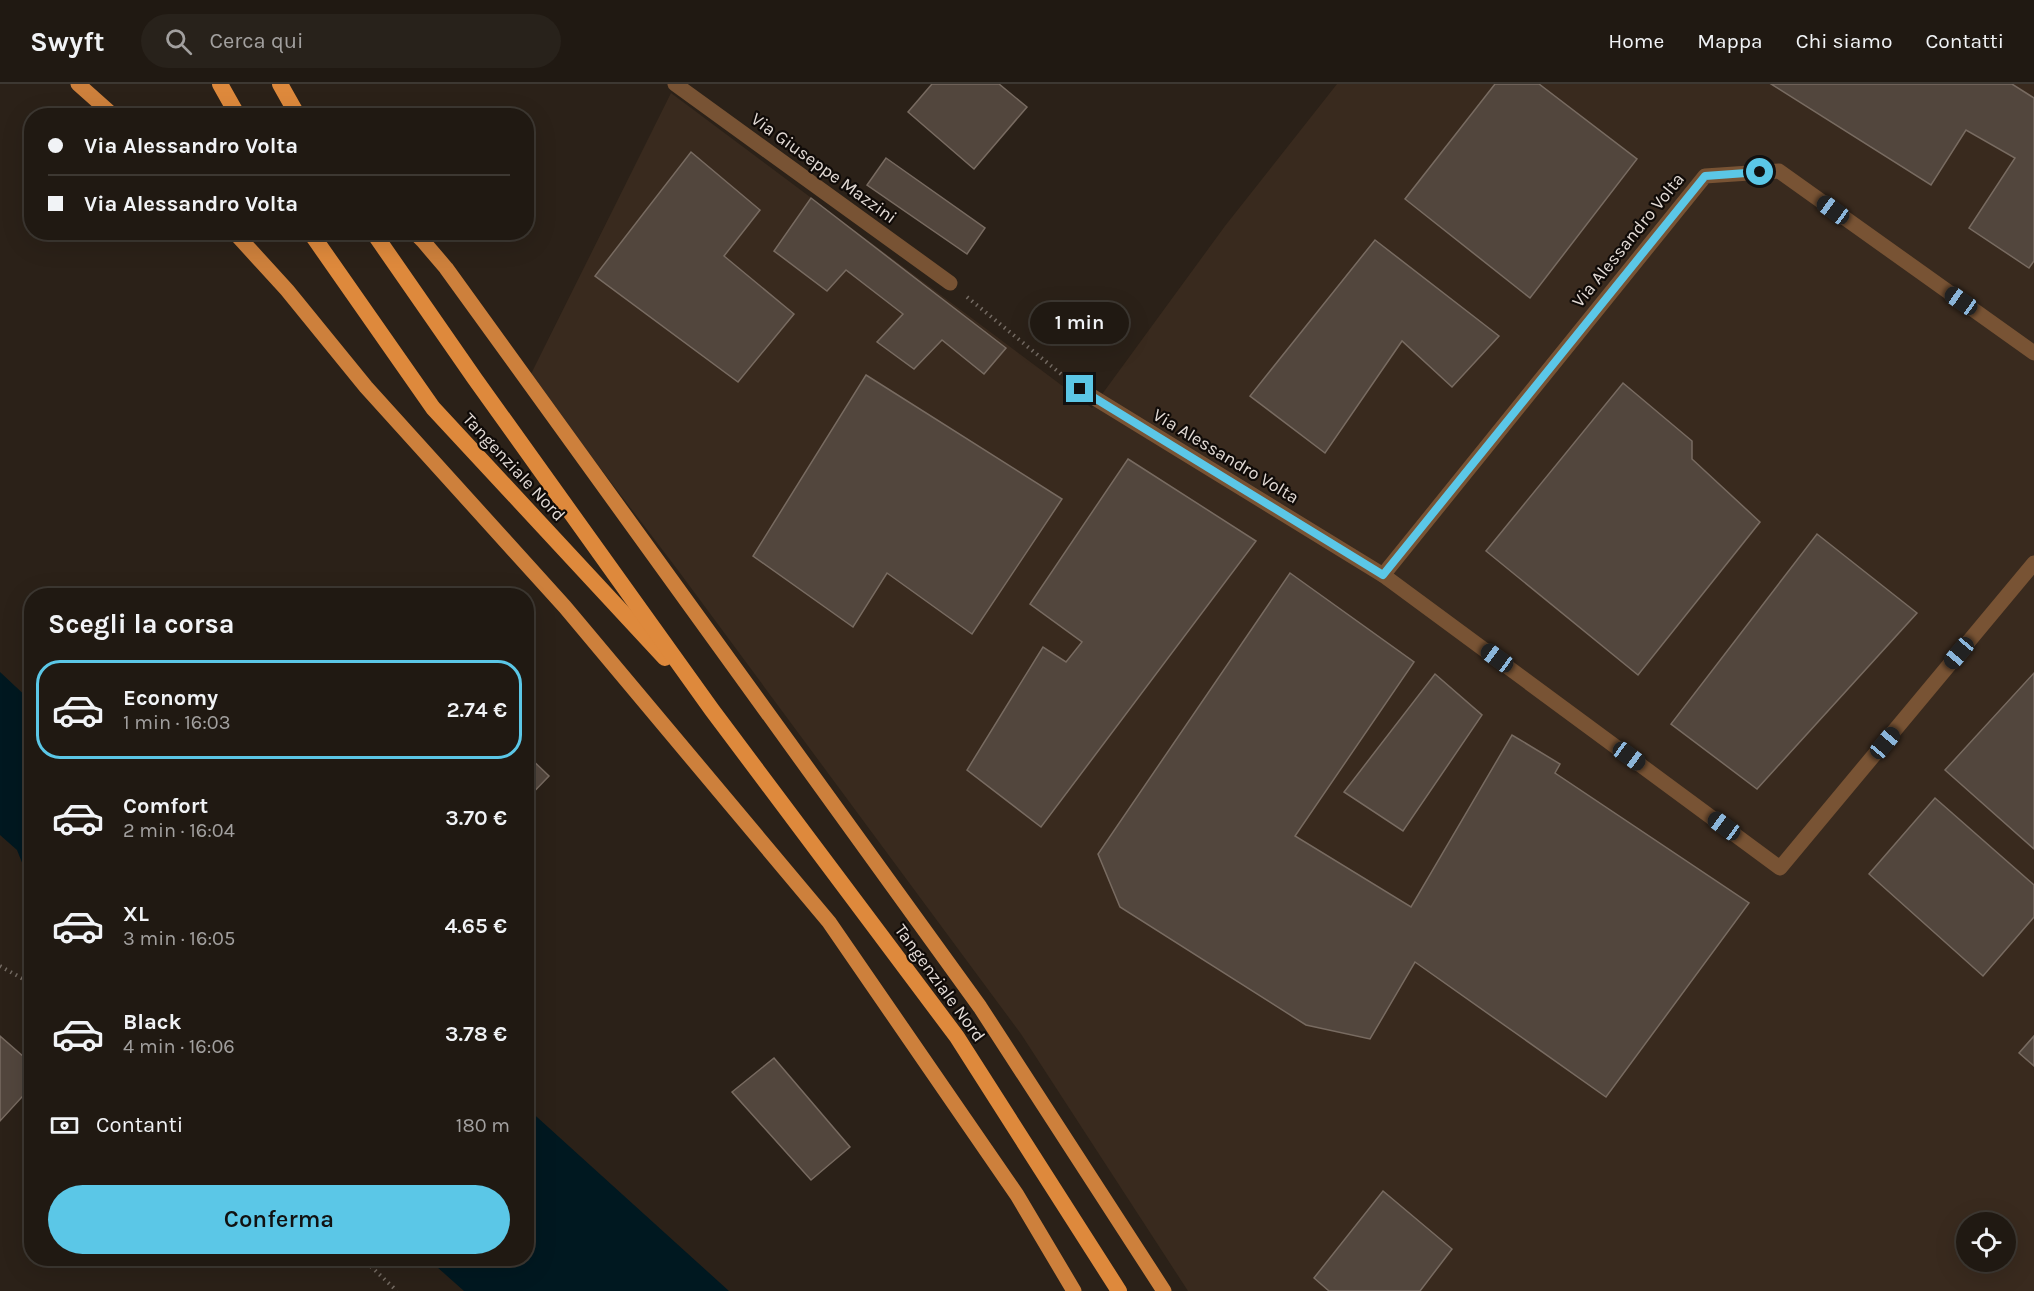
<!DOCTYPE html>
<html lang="it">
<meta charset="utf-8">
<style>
body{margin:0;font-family:Karla,sans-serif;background:#28221b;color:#f1f3f6;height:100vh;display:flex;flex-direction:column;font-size:22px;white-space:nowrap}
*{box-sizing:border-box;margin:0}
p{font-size:20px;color:#a2a09f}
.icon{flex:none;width:33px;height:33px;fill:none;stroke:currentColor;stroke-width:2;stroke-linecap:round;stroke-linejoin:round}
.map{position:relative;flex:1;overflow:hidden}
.details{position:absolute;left:24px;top:504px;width:510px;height:678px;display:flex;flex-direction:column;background:#201912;border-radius:24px;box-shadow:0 6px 24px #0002,0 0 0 2px #3d3832}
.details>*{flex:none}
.top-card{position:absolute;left:24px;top:24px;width:510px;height:132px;border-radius:24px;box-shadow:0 6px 24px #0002,0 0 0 2px #3d3832;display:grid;align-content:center;height:132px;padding:0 24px;background:#201912}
.controls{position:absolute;left:1956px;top:1128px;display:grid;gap:12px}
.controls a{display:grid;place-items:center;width:60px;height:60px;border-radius:50%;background:#201912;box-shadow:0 6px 24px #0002,0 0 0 2px #3d3832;font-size:30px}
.end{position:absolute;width:27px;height:27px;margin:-14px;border:8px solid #5bc7e7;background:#111;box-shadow:0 0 0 3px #111}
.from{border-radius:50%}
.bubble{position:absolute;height:42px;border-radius:21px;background:#201912;box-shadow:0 6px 24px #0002,0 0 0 2px #3d3832;font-size:20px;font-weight:600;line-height:42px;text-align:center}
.car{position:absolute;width:18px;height:36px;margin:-18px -9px;border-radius:8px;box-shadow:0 0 4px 2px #0007;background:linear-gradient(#222 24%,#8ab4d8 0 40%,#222 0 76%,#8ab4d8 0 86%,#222 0)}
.top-card b{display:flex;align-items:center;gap:21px;height:57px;font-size:22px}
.top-card b+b{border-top:2px solid #3d3832}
.top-card i{width:15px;height:15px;background:#f1f3f6}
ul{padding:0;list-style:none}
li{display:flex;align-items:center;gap:18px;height:99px;margin:0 12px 9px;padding:0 12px;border:3px solid transparent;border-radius:24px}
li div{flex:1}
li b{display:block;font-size:22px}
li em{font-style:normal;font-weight:600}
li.active{border-color:#5bc7e7}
li>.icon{width:54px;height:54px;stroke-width:1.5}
h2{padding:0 24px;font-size:27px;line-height:72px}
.pay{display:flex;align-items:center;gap:15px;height:66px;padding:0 24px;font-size:22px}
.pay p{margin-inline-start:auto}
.action{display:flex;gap:12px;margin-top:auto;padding:12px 24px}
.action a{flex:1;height:69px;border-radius:36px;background:#5bc7e7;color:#111;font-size:24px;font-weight:600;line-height:69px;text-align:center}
header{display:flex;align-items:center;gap:36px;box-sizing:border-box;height:84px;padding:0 30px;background:#201912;border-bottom:2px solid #3d3832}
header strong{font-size:28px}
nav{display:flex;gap:33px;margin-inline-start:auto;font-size:21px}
.search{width:420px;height:54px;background:#28221b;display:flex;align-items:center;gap:15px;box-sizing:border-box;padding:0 21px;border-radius:33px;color:#a2a09f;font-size:22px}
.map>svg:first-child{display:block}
</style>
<header>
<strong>Swyft</strong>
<div class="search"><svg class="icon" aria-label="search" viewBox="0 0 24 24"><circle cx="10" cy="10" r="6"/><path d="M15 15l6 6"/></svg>Cerca qui</div>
<nav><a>Home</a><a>Mappa</a><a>Chi siamo</a><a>Contatti</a></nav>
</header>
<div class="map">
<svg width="2034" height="1207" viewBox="0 0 2034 1207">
<rect width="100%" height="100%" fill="#2b2118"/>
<path fill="#392a1e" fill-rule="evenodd" d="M1337 0H2034V1207H1188L1021 950 677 485 530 292 671 9 1092 324 1225 142ZM1966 1138H2006V1178H1966Z"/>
<g fill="#001820">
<path d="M0 588 31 617V801L17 766 0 751Z"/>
<path d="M527 1024 729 1207H464L428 1175 526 1174Z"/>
</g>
<g fill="#52463d" stroke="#786b61" stroke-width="1.5">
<path d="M932 0H999L1027 23 974 85 908 28Z"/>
<path d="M1495 0H1539L1637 75 1530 214 1405 115Z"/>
<path d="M1771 0H2012L2034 14V177L2029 184 1969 144 2015 74 1966 46 1931 101Z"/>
<path d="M691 68 760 126 724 172 794 230 738 298 595 192Z"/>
<path d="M886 74 985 144 967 170 867 101Z"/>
<path d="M811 114 1006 264 984 290 942 256 914 285 877 258 903 230 846 186 827 207 774 167Z"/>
<path d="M1375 156 1499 252 1452 303 1402 257 1325 369 1250 312Z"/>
<path d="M866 291 1062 415 972 550 887 489 853 543 753 472Z"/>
<path d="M1623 299 1692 357V375L1760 438 1638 591 1486 467Z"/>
<path d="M1128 375 1256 457 1041 743 967 686 1043 563 1066 578 1082 558 1030 520Z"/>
<path d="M1817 450 1917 529 1757 705 1671 640Z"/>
<path d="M1290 489 1414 578 1295 752 1411 823 1512 651 1560 680 1555 689 1749 819 1606 1013 1415 878 1370 955 1306 941 1120 823 1098 770Z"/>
<path d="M2034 589V765L1945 686Z"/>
<path d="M1435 590 1482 631 1403 747 1344 708Z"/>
<path d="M526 670 549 692 526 716Z"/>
<path d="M1935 714 2034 801V833L1983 892 1869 790Z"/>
<path d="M0 952 32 980V1002L0 1037Z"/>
<path d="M2034 952V982L2019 969Z"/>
<path d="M774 974 850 1063 811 1096 732 1008Z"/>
<path d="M1383 1107 1452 1165 1420 1207H1329L1314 1194Z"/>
</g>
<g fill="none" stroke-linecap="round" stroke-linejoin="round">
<g stroke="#746b63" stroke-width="4" stroke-dasharray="1.5 4.5" stroke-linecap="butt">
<path d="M967 213 1061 290"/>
<path d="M0 882 32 900"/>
<path d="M362 1174 397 1207"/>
</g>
<path stroke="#785334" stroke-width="15" d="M1080 305 1383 491"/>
<g stroke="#785334" stroke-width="15">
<path d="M675 0 950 199"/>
<path d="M2034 269 1779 87 1705 92 1383 491 1780 784 2034 479"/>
</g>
<g stroke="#cd803c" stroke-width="15">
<path d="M78 0 114 32"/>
<path d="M234 148 287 206 366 303 565 523 829 838 1017 1111 1074 1207"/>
<path d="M414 148 423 157 446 184 980 923 1164 1207"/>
</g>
<g stroke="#de893c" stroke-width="16">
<path d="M220 0 238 32"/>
<path d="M280 0 298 32"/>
<path d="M310 148 433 324 665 574"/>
<path d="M373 148 475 295 712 626 957 953 1119 1207"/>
</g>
</g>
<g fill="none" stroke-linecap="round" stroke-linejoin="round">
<path stroke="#5bc7e7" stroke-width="8" d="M1080 305 1383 491 1705 92 1760 88"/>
</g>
<g text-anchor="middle" stroke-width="4.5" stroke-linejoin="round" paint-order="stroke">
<g font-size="18" fill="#e3dbd6" stroke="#100b08">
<text transform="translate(824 84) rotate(36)" y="6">Via Giuseppe Mazzini</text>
<text transform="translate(1628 156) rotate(-51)" y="6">Via Alessandro Volta</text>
<text transform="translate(1226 372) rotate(31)" y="6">Via Alessandro Volta</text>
<text transform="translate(514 383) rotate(47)" y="6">Tangenziale Nord</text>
<text transform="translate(940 899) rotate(54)" y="6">Tangenziale Nord</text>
</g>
</g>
</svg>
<div class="controls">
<a><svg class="icon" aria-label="locate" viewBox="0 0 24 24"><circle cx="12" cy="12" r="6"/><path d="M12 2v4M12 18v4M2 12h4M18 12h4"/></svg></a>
</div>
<i class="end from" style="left:1760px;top:88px"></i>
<i class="end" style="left:1080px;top:305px"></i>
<div class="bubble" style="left:1030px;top:218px;width:99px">1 min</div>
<i class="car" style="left:1833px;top:126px;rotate:306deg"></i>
<i class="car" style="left:1961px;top:217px;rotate:305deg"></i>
<i class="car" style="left:1959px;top:569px;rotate:220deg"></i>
<i class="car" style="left:1497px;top:574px;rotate:306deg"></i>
<i class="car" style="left:1885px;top:659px;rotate:40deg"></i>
<i class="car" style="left:1629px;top:672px;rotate:126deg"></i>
<i class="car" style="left:1724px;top:742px;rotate:306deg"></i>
<div class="top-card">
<b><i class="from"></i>Via Alessandro Volta</b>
<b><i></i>Via Alessandro Volta</b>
</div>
<section class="details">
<h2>Scegli la corsa</h2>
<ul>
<li class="active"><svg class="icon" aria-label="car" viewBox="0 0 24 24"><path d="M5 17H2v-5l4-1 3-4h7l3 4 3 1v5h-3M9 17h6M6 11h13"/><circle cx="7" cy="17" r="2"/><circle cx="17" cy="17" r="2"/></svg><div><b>Economy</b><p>1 min · 16:03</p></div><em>2.74 €</em></li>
<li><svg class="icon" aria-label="car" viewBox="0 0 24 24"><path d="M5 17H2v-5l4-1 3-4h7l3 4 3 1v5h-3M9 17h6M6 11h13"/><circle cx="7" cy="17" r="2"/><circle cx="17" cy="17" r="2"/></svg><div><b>Comfort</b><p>2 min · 16:04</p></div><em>3.70 €</em></li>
<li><svg class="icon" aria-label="car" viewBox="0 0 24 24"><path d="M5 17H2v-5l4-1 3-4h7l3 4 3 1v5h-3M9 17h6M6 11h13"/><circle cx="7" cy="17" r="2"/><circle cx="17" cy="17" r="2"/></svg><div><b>XL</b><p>3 min · 16:05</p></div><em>4.65 €</em></li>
<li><svg class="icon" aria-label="car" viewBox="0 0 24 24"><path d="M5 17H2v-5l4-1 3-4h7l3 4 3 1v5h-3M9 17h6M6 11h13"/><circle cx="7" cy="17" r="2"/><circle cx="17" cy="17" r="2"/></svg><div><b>Black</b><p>4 min · 16:06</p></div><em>3.78 €</em></li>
</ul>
<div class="pay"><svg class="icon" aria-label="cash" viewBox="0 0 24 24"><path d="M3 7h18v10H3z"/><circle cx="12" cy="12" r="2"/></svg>Contanti<p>180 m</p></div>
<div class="action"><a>Conferma</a></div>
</section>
</div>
